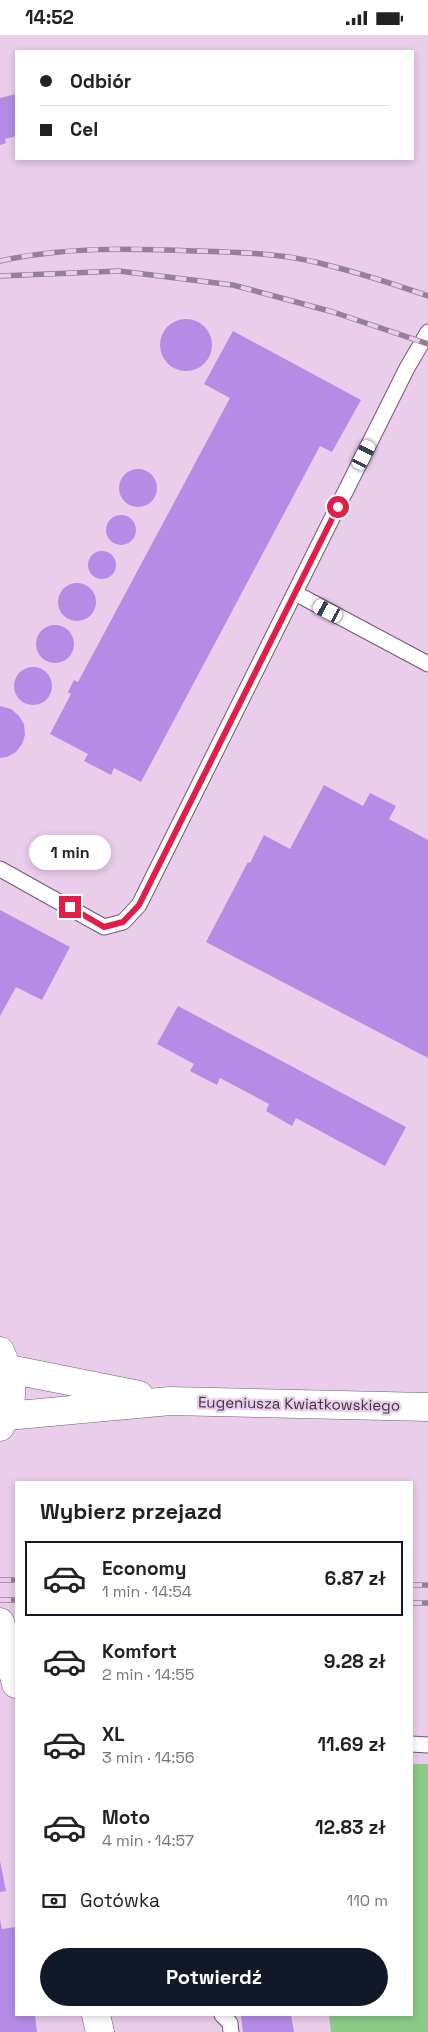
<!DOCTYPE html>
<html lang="pl">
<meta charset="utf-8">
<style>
body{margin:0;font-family:"Space Grotesk",sans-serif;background:#f6f6f6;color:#222;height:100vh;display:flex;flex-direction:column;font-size:19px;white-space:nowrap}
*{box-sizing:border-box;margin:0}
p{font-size:16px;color:#767676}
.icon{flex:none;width:28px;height:28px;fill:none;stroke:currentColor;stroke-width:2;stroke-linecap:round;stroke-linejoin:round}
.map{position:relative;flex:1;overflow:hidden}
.drawer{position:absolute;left:15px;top:1446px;width:398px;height:535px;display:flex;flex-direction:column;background:#fff;border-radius:0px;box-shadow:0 2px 8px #0003}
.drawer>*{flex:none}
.hud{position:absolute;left:15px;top:15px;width:399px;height:110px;border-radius:0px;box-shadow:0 2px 8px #0003;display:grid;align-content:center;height:110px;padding:0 25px;background:#fff}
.end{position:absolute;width:22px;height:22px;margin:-11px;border:6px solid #e11d48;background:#fff;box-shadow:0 0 0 2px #fff}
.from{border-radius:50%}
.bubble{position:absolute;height:35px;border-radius:18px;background:#fff;box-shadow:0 2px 8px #0003;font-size:16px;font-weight:700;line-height:35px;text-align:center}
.car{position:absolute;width:15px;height:30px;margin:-15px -8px;border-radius:6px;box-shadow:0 0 4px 1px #0007;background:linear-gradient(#fff 24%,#345 0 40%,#fff 0 76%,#345 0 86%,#fff 0)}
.hud b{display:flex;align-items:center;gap:18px;height:48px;font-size:19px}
.hud b+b{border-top:1px solid #e0e0e0}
.hud i{width:12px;height:12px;background:#222}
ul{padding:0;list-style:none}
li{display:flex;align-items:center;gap:15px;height:75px;margin:0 10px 8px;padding:0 15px;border:2px solid transparent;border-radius:0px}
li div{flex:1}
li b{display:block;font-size:19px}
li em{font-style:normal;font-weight:700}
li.active{border-color:#111827}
li>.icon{width:45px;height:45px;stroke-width:1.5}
h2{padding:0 25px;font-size:22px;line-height:60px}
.pay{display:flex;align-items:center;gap:12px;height:55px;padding:0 25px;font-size:19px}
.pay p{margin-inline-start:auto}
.button{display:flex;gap:10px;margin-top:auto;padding:10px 25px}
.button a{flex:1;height:58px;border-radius:30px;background:#111827;color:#fff;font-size:20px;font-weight:700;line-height:58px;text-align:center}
.status{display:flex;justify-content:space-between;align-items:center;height:35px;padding:0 25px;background:#fff;direction:ltr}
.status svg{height:14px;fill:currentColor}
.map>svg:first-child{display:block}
</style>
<div class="status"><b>14:52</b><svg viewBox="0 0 49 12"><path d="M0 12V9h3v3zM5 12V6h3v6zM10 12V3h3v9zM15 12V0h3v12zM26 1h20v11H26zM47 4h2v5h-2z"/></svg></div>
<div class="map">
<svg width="428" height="1997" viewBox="0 0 428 1997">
<rect width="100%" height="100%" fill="#e9cdeb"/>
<path fill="#8acb88" d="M411 1729H428V1997H331L329 1980H411Z"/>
<g fill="#b48ce5">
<path d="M16 59V101L5 104 6 108 0 110V63Z"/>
<circle cx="186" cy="310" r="26"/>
<path d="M233 296 361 365 332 417 320 411 141 747 114 733 111 740 84 726 88 719 50 699 71 659 68 657 74 645 78 647 230 363 204 349Z"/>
<circle cx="138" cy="453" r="19"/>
<circle cx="121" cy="495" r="15"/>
<circle cx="102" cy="530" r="14"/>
<circle cx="77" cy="567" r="19"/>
<circle cx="55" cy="609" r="19"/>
<circle cx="33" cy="651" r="19"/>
<path d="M0 671 11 674 19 681 24 689 25 700 22 709 16 717 7 722 0 723Z"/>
<path d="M324 750 363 771 370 758 396 771 389 784 428 805V1023L206 907 248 827 250 828 264 800 290 814Z"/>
<path d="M0 875 70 912 42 965 16 952 0 981Z"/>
<path d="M178 971 406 1092 385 1131 296 1083 292 1091 266 1076 269 1069 220 1043 217 1050 190 1036 194 1029 157 1009Z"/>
<path d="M0 1826 6 1856 0 1857Z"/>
<path d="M0 1885 2 1894 16 1892V1980H35L37 1997H0Z"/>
<path d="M244 1980H291L294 1997H243L241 1981Z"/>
</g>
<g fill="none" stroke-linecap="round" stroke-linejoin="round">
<g stroke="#715973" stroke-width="17">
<g id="service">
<path d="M295 558 428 629"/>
<path d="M0 834 104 892 123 887 139 870 407 333 428 297"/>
<path d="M411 1709 428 1710"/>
<path d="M222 1980 230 1988 231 1997"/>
</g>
</g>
<g stroke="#715973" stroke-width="29">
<g id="tertiary">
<path d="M0 1316C13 1344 17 1364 0 1392"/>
<path d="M9 1334 139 1360"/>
<path d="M7 1381 170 1366 428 1372"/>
<path d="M0 1587 16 1649"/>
<path d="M96 1980 100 1997"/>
</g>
</g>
<use href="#service" stroke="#fff" stroke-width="15"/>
<use href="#tertiary" stroke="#fff" stroke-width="28"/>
<g stroke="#958196" stroke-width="5.5">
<g id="rail">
<path d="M0 226C63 212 129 213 194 216 233 217 276 218 315 227 353 236 391 248 428 261"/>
<path d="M0 241 119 236 233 250 333 277 428 309"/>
<path d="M0 1545H16"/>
<path d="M411 1550H428"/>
<path d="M0 1565H16"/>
<path d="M411 1568H428"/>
</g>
</g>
<use href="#rail" stroke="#e9cdeb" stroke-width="4" stroke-dasharray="11" stroke-linecap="butt"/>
</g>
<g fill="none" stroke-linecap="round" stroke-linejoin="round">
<path stroke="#e11d48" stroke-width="6" d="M70 872 104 892 123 887 139 870 338 472"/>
</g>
<g text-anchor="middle" stroke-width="4.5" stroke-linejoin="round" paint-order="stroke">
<g font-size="15" fill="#3c313d" stroke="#e9cdeb">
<text transform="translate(299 1369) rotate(1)" y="5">Eugeniusza Kwiatkowskiego</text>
</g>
</g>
</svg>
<i class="end from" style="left:338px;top:472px"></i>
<i class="end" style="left:70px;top:872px"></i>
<div class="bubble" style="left:29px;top:800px;width:82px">1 min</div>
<i class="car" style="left:364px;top:420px;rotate:27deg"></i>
<i class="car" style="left:328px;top:576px;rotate:298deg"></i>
<div class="hud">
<b><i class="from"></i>Odbiór</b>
<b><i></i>Cel</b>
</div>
<section class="drawer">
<h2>Wybierz przejazd</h2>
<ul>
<li class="active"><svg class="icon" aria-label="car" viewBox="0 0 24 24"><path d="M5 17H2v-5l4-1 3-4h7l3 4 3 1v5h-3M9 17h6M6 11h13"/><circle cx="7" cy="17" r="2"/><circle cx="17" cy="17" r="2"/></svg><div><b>Economy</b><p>1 min · 14:54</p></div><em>6.87 zł</em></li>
<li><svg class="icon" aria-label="car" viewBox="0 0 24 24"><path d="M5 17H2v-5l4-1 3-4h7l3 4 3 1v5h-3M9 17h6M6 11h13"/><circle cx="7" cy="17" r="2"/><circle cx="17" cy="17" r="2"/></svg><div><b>Komfort</b><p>2 min · 14:55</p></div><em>9.28 zł</em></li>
<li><svg class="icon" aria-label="car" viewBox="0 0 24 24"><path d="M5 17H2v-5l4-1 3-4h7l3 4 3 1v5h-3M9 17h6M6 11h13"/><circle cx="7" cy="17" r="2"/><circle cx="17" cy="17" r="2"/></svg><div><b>XL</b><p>3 min · 14:56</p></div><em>11.69 zł</em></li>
<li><svg class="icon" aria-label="car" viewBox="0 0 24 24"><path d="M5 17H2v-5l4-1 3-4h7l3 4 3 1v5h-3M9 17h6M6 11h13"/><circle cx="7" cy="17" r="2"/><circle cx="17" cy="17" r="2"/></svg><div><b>Moto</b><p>4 min · 14:57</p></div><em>12.83 zł</em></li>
</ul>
<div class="pay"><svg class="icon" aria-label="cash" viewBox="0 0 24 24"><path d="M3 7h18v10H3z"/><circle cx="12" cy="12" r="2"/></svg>Gotówka<p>110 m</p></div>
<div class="button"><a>Potwierdź</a></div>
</section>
</div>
